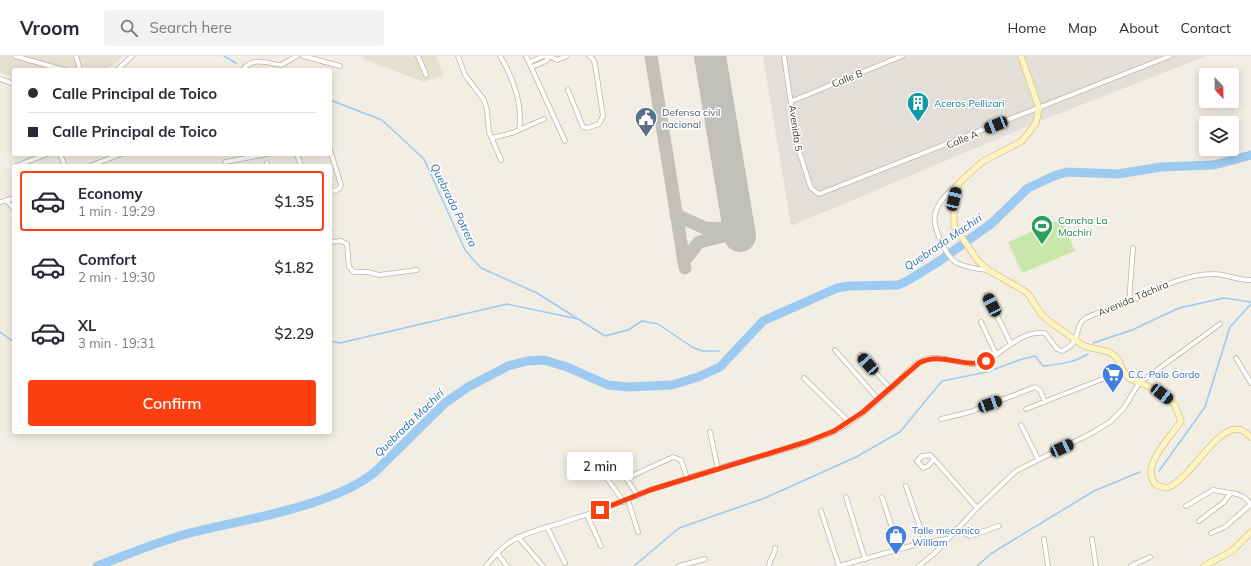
<!DOCTYPE html>
<meta charset="utf-8">
<style>
body{margin:0;font-family:Mulish,sans-serif;background:#f2f2f3;color:#2b2b33;height:100vh;display:flex;flex-direction:column;font-size:15px;white-space:nowrap}
*{box-sizing:border-box;margin:0}
p{font-size:13px;color:#7c7c81}
.icon{flex:none;width:22px;height:22px;fill:none;stroke:currentColor;stroke-width:2;stroke-linecap:round;stroke-linejoin:round}
.map{position:relative;flex:1;overflow:hidden}
.drawer{position:absolute;left:12px;top:108px;width:320px;height:270px;display:flex;flex-direction:column;background:#fff;border-radius:4px;box-shadow:0 2px 10px #0003}
.drawer>*{flex:none}
.hud{position:absolute;left:12px;top:12px;width:320px;height:88px;border-radius:4px;box-shadow:0 2px 10px #0003;display:grid;align-content:center;height:88px;padding:0 16px;background:#fff}
.needle{width:26px;rotate:158deg}
.controls{position:absolute;left:1199px;top:12px;display:grid;gap:8px}
.controls a{display:grid;place-items:center;width:40px;height:40px;border-radius:4px;background:#fff;box-shadow:0 2px 10px #0003;font-size:20px}
.end{position:absolute;width:18px;height:18px;margin:-9px;border:5px solid #fc3f10;background:#fff;box-shadow:0 0 0 2px #fff}
.from{border-radius:50%}
.bubble{position:absolute;height:28px;border-radius:4px;background:#fff;box-shadow:0 2px 10px #0003;font-size:13px;font-weight:600;line-height:28px;text-align:center}
.car{position:absolute;width:12px;height:24px;margin:-12px -6px;border-radius:5px;box-shadow:0 0 3px 1px #0007;background:linear-gradient(#222 24%,#8ab4d8 0 40%,#222 0 76%,#8ab4d8 0 86%,#222 0)}
.hud b{display:flex;align-items:center;gap:14px;height:38px;font-size:15px}
.hud b+b{border-top:1px solid #e1e1e2}
.hud i{width:10px;height:10px;background:#2b2b33}
ul{padding:7px 0 0;list-style:none}
li{display:flex;align-items:center;gap:12px;height:60px;margin:0 8px 6px;padding:0 8px;border:2px solid transparent;border-radius:4px}
li div{flex:1}
li b{display:block;font-size:15px}
li em{font-style:normal;font-weight:600}
li.on{border-color:#fc3f10}
li>.icon{width:36px;height:36px;stroke-width:1.5}
.primary-button{display:flex;gap:8px;margin-top:auto;padding:8px 16px}
.primary-button a{flex:1;height:46px;border-radius:4px;background:#fc3f10;color:#fff;font-size:16px;font-weight:600;line-height:46px;text-align:center}
header{display:flex;align-items:center;gap:24px;box-sizing:border-box;height:56px;padding:0 20px;background:#fff;border-bottom:1px solid #e1e1e2}
header strong{font-size:19px}
nav{display:flex;gap:22px;margin-inline-start:auto;font-size:14px}
.search{width:280px;height:36px;background:#f2f2f3;display:flex;align-items:center;gap:10px;box-sizing:border-box;padding:0 14px;border-radius:4px;color:#7c7c81;font-size:15px}
.map>svg:first-child{display:block}
</style>
<header>
<strong>Vroom</strong>
<div class="search"><svg class="icon" aria-label="search" viewBox="0 0 24 24"><circle cx="10" cy="10" r="6"/><path d="M15 15l6 6"/></svg>Search here</div>
<nav><a>Home</a><a>Map</a><a>About</a><a>Contact</a></nav>
</header>
<div class="map">
<svg width="1251" height="510" viewBox="0 0 1251 510">
<rect width="100%" height="100%" fill="#f2eee3"/>
<g fill="#e6e0d1">
<path d="M0 0H124L105 14H14V21L0 17Z"/>
<path d="M363 0H436L444 19 424 26 363 3Z"/>
</g>
<path fill="#e3dfd8" d="M763 0H1206L1035 67 791 170Z"/>
<path fill="#c9e7ab" d="M1061 163 1075 195 1022 217 1008 186Z"/>
<g fill="none" stroke-linecap="round" stroke-linejoin="round">
<g stroke="#9dcaf0" stroke-width="1.5">
<path d="M224 0 236 7"/>
<path d="M248 12 254 14"/>
<path d="M330 44 382 64 424 103 465 194 481 212 537 237 605 280 628 274 642 265 658 268 692 291 702 295H719"/>
<path d="M0 276 14 286"/>
<path d="M330 285 340 287 507 248 578 263"/>
<path d="M1093 287 1132 274 1179 252 1224 242 1251 246"/>
<path d="M1159 415 1205 351 1230 271 1251 248"/>
<path d="M634 510 679 472 765 442 856 401 900 376 942 325 987 316 1019 304 1035 300 1043 310C1059 308 1074 307 1088 298"/>
<path d="M977 510 992 497 1094 435 1140 416"/>
</g>
<path stroke="#9dcaf0" stroke-width="9" d="M97 510C129 498 161 484 194 476 247 463 333 450 375 416L445 347 468 331 508 310 527 305 544 304 567 311 608 329 629 331 672 329 698 321 720 311 763 265 837 232 849 230 898 229 907 225 938 206 992 167 1028 132 1054 120 1067 116 1118 118 1161 111 1214 109 1251 99"/>
<g stroke="#c2c0bb" stroke-width="13">
<path d="M651 0 685 212"/>
<path d="M676 159 705 172 739 173"/>
<path d="M684 205 699 186 732 178"/>
</g>
<path stroke="#c2c0bb" stroke-width="32" d="M710 0 740 180"/>
<g stroke="#bdb6a6" stroke-width="5.5">
<g id="minor">
<path d="M15 0 64 14"/>
<path d="M76 0 80 14"/>
<path d="M303 0 340 10"/>
<path d="M418 0 426 19"/>
<path d="M458 0 465 19 484 44 487 54 489 76 501 104"/>
<path d="M500 0C513 21 523 49 519 74"/>
<path d="M526 0 565 85"/>
<path d="M550 0 557 4 567 0"/>
<path d="M784 0 797 89 811 132 819 138 1170 0"/>
<path d="M530 6 544 0 549 1"/>
<path d="M532 11 546 5 550 0"/>
<path d="M117 14 132 0"/>
<path d="M242 14C255 0 264 7 281 9L297 0"/>
<path d="M0 23 14 28"/>
<path d="M568 34 583 71 587 72 599 68 603 60 595 8 593 3 589 0"/>
<path d="M792 45 902 0"/>
<path d="M492 82 512 77 544 63"/>
<path d="M330 94 341 129 339 133 330 136"/>
<path d="M60 98 65 110"/>
<path d="M298 101 301 110"/>
<path d="M225 106 267 98"/>
<path d="M267 107 268 110"/>
<path d="M16 110 47 98"/>
<path d="M90 110 121 98"/>
<path d="M959 127C949 136 939 144 935 158 932 171 946 201 957 207 967 212 977 213 987 214"/>
<path d="M7 145 14 153"/>
<path d="M0 146 14 142"/>
<path d="M330 186 341 185 347 188 349 211 354 216H368L379 219 417 214"/>
<path d="M987 239 1011 288"/>
<path d="M1129 246 1133 192"/>
<path d="M981 266 996 298"/>
<path d="M835 294 878 343"/>
<path d="M860 299 891 333"/>
<path d="M1236 302 1251 327"/>
<path d="M804 322 849 366"/>
<path d="M1026 353 1123 315"/>
<path d="M941 363 970 356 1035 331 1040 334 1045 346"/>
<path d="M1021 369 1038 403"/>
<path d="M710 376 718 413"/>
<path d="M612 401 638 440"/>
<path d="M593 403 624 446"/>
<path d="M934 403 928 410 923 412 917 405 922 400 930 399 934 403 977 452"/>
<path d="M627 422 673 401 681 404 687 422"/>
<path d="M906 430 925 486"/>
<path d="M846 441 865 503"/>
<path d="M882 441 899 493"/>
<path d="M628 444 638 476"/>
<path d="M1186 450 1213 434 1237 438 1244 441 1251 448 1225 471 1211 477"/>
<path d="M821 455 839 510"/>
<path d="M587 459 601 490"/>
<path d="M1199 465 1224 446 1230 438"/>
<path d="M547 471 565 507"/>
<path d="M956 473 970 480 999 470"/>
<path d="M518 481 543 510"/>
<path d="M1044 483 1048 510"/>
<path d="M1092 483 1096 510"/>
<path d="M497 497 507 510"/>
<path d="M486 510C494 501 501 491 512 485 529 475 548 471 567 465 595 456 623 446 650 434 679 425 708 415 737 407 769 398 803 390 833 376 854 366 874 348 891 333 901 323 912 307 926 303 946 297 967 315 986 305 1005 295 1020 275 1045 277L1057 293 1062 295C1083 286 1073 269 1086 262 1097 256 1111 253 1123 248 1153 236 1179 219 1212 218 1225 217 1238 225 1251 224"/>
<path d="M679 510 705 503"/>
<path d="M769 510C769 504 775 500 775 492"/>
<path d="M839 510 925 486 947 483"/>
<path d="M919 510 936 496 977 452 1016 415 1092 377 1110 366 1124 352 1139 327 1220 268"/>
<path d="M1131 510 1150 501"/>
</g>
</g>
<g stroke="#d3c492" stroke-width="7">
<g id="secondary">
<path d="M1021 0 1039 52 1036 67 1022 85 982 106 959 127 954 143V170L978 205 988 214 1023 234 1029 239 1041 258 1050 266 1084 290 1109 296 1115 300 1119 305 1123 315 1130 323 1150 331 1175 349 1181 365C1171 381 1139 410 1156 429L1166 432C1190 426 1217 366 1241 374 1244 375 1248 379 1251 381"/>
<path d="M1204 510 1232 495 1251 476"/>
</g>
</g>
<use href="#minor" stroke="#fff" stroke-width="4"/>
<use href="#secondary" stroke="#fff3c0" stroke-width="5.5"/>
</g>
<g fill="none" stroke-linecap="round" stroke-linejoin="round">
<path stroke="#fc3f10" stroke-width="5" d="M600 454 650 434 806 386 834 375 863 356 919 307C941 295 963 313 986 305"/>
</g>
<defs>
<g id="building-pin" transform="scale(1.15)"><path d="M0 17L-7.5 6A9.5 9.5 0 1 1 7.5 6Z" fill="#0f9aa8" stroke="#fff"/><path d="M-4-6H4V6H1V3H-1V6H-4ZM-2.5-4.3h1.7v1.8h-1.7ZM.8-4.3h1.7v1.8H.8ZM-2.5-1h1.7V.8h-1.7ZM.8-1h1.7V.8H.8Z" fill="#fff"/></g>
<g id="civic-pin" transform="scale(1.15)"><path d="M0 17L-7.5 6A9.5 9.5 0 1 1 7.5 6Z" fill="#5c6f8a" stroke="#fff"/><path d="M-.6-6.5H3V-4.5H.6V-3L4-1V1h2V6H-6V1h2V-1L-.6-3ZM-1.2 2.5V6h2.4V2.5Z" fill="#fff"/></g>
<g id="stadium-pin" transform="scale(1.15)"><path d="M0 17L-7.5 6A9.5 9.5 0 1 1 7.5 6Z" fill="#2e9e5b" stroke="#fff"/><path d="M0-5a6.5 5 0 1 0 0 10a6.5 5 0 1 0 0-10ZM-3.5-1.8h7v3.6h-7Z" fill="#fff"/></g>
<g id="supermarket-pin" transform="scale(1.15)"><path d="M0 17L-7.5 6A9.5 9.5 0 1 1 7.5 6Z" fill="#3f7fe0" stroke="#fff"/><path d="M-6-5.5h2.5l.6 2H6L4.5 2H-2.5L-4.4-4H-6ZM-1.5 3.2a1.3 1.3 0 1 0 .1 0ZM3 3.2a1.3 1.3 0 1 0 .1 0Z" fill="#fff"/></g>
<g id="shop-pin" transform="scale(1.15)"><path d="M0 17L-7.5 6A9.5 9.5 0 1 1 7.5 6Z" fill="#3f7fe0" stroke="#fff"/><path d="M-5-2.5h2.3a2.7 3.5 0 0 1 5.4 0H5L5.5 6h-11ZM-1.5-2.5h3a1.5 2.3 0 0 0-3 0Z" fill="#fff"/></g>
</defs>
<g fill-rule="evenodd">
<use href="#building-pin" x="918" y="47"/>
<use href="#civic-pin" x="646" y="62"/>
<use href="#stadium-pin" x="1042" y="170"/>
<use href="#supermarket-pin" x="1113" y="318"/>
<use href="#shop-pin" x="896" y="480"/>
</g>
<g text-anchor="middle" stroke-width="3" stroke-linejoin="round" paint-order="stroke">
<g font-size="10" fill="#433e33" stroke="#fff">
<text transform="translate(847 22) rotate(-22)" y="4">Calle B</text>
<text transform="translate(796 72) rotate(82)" y="4">Avenida 5</text>
<text transform="translate(962 83) rotate(-22)" y="4">Calle A</text>
<text transform="translate(1133 242) rotate(-23)" y="4">Avenida Táchira</text>
</g>
<g font-size="10" fill="#0d838f" stroke="#fff" text-anchor="start">
<text x="934" y="51">Aceros Pellizari</text>
</g>
<g font-size="10" fill="#4e5e75" stroke="#fff" text-anchor="start">
<text x="662" y="60">Defensa civil<tspan x="662" dy="12">nacional</tspan></text>
</g>
<g font-size="10" fill="#27864d" stroke="#fff" text-anchor="start">
<text x="1058" y="168">Cancha La<tspan x="1058" dy="12">Machirí</tspan></text>
</g>
<g font-size="10" fill="#366cbe" stroke="#fff" text-anchor="start">
<text x="1128" y="322">C.C. Palo Gordo</text>
<text x="912" y="478">Talle mecanico<tspan x="912" dy="12">William</tspan></text>
</g>
<g font-size="11" font-style="italic" fill="#2c71af" stroke="#fff">
<text transform="translate(454 149) rotate(64)" y="4">Quebrada Potrera</text>
<text transform="translate(943 186) rotate(-34)" y="4">Quebrada Machirí</text>
<text transform="translate(409 367) rotate(-44)" y="4">Quebrada Machirí</text>
</g>
</g>
</svg>
<div class="controls">
<a><svg class="needle" viewBox="-14 -14 28 28"><path d="M0-13l5 13h-10z" fill="#e53935"/><path d="M0 13l5-13h-10z" fill="#7c7c81"/></svg></a>
<a><svg class="icon" aria-label="layers" viewBox="0 0 24 24"><path d="M12 4l9 5-9 5-9-5zM3 14l9 5 9-5"/></svg></a>
</div>
<i class="end from" style="left:986px;top:305px"></i>
<i class="end" style="left:600px;top:454px"></i>
<div class="bubble" style="left:567px;top:396px;width:66px">2 min</div>
<i class="car" style="left:996px;top:69px;rotate:248deg"></i>
<i class="car" style="left:954px;top:143px;rotate:13deg"></i>
<i class="car" style="left:992px;top:249px;rotate:333deg"></i>
<i class="car" style="left:868px;top:308px;rotate:318deg"></i>
<i class="car" style="left:1162px;top:338px;rotate:128deg"></i>
<i class="car" style="left:990px;top:348px;rotate:70deg"></i>
<i class="car" style="left:1062px;top:392px;rotate:65deg"></i>
<div class="hud">
<b><i class="from"></i>Calle Principal de Toico</b>
<b><i></i>Calle Principal de Toico</b>
</div>
<section class="drawer">
<ul>
<li class="on"><svg class="icon" aria-label="car" viewBox="0 0 24 24"><path d="M5 17H2v-5l4-1 3-4h7l3 4 3 1v5h-3M9 17h6M6 11h13"/><circle cx="7" cy="17" r="2"/><circle cx="17" cy="17" r="2"/></svg><div><b>Economy</b><p>1 min · 19:29</p></div><em>$1.35</em></li>
<li><svg class="icon" aria-label="car" viewBox="0 0 24 24"><path d="M5 17H2v-5l4-1 3-4h7l3 4 3 1v5h-3M9 17h6M6 11h13"/><circle cx="7" cy="17" r="2"/><circle cx="17" cy="17" r="2"/></svg><div><b>Comfort</b><p>2 min · 19:30</p></div><em>$1.82</em></li>
<li><svg class="icon" aria-label="car" viewBox="0 0 24 24"><path d="M5 17H2v-5l4-1 3-4h7l3 4 3 1v5h-3M9 17h6M6 11h13"/><circle cx="7" cy="17" r="2"/><circle cx="17" cy="17" r="2"/></svg><div><b>XL</b><p>3 min · 19:31</p></div><em>$2.29</em></li>
</ul>
<div class="primary-button"><a>Confirm</a></div>
</section>
</div>
